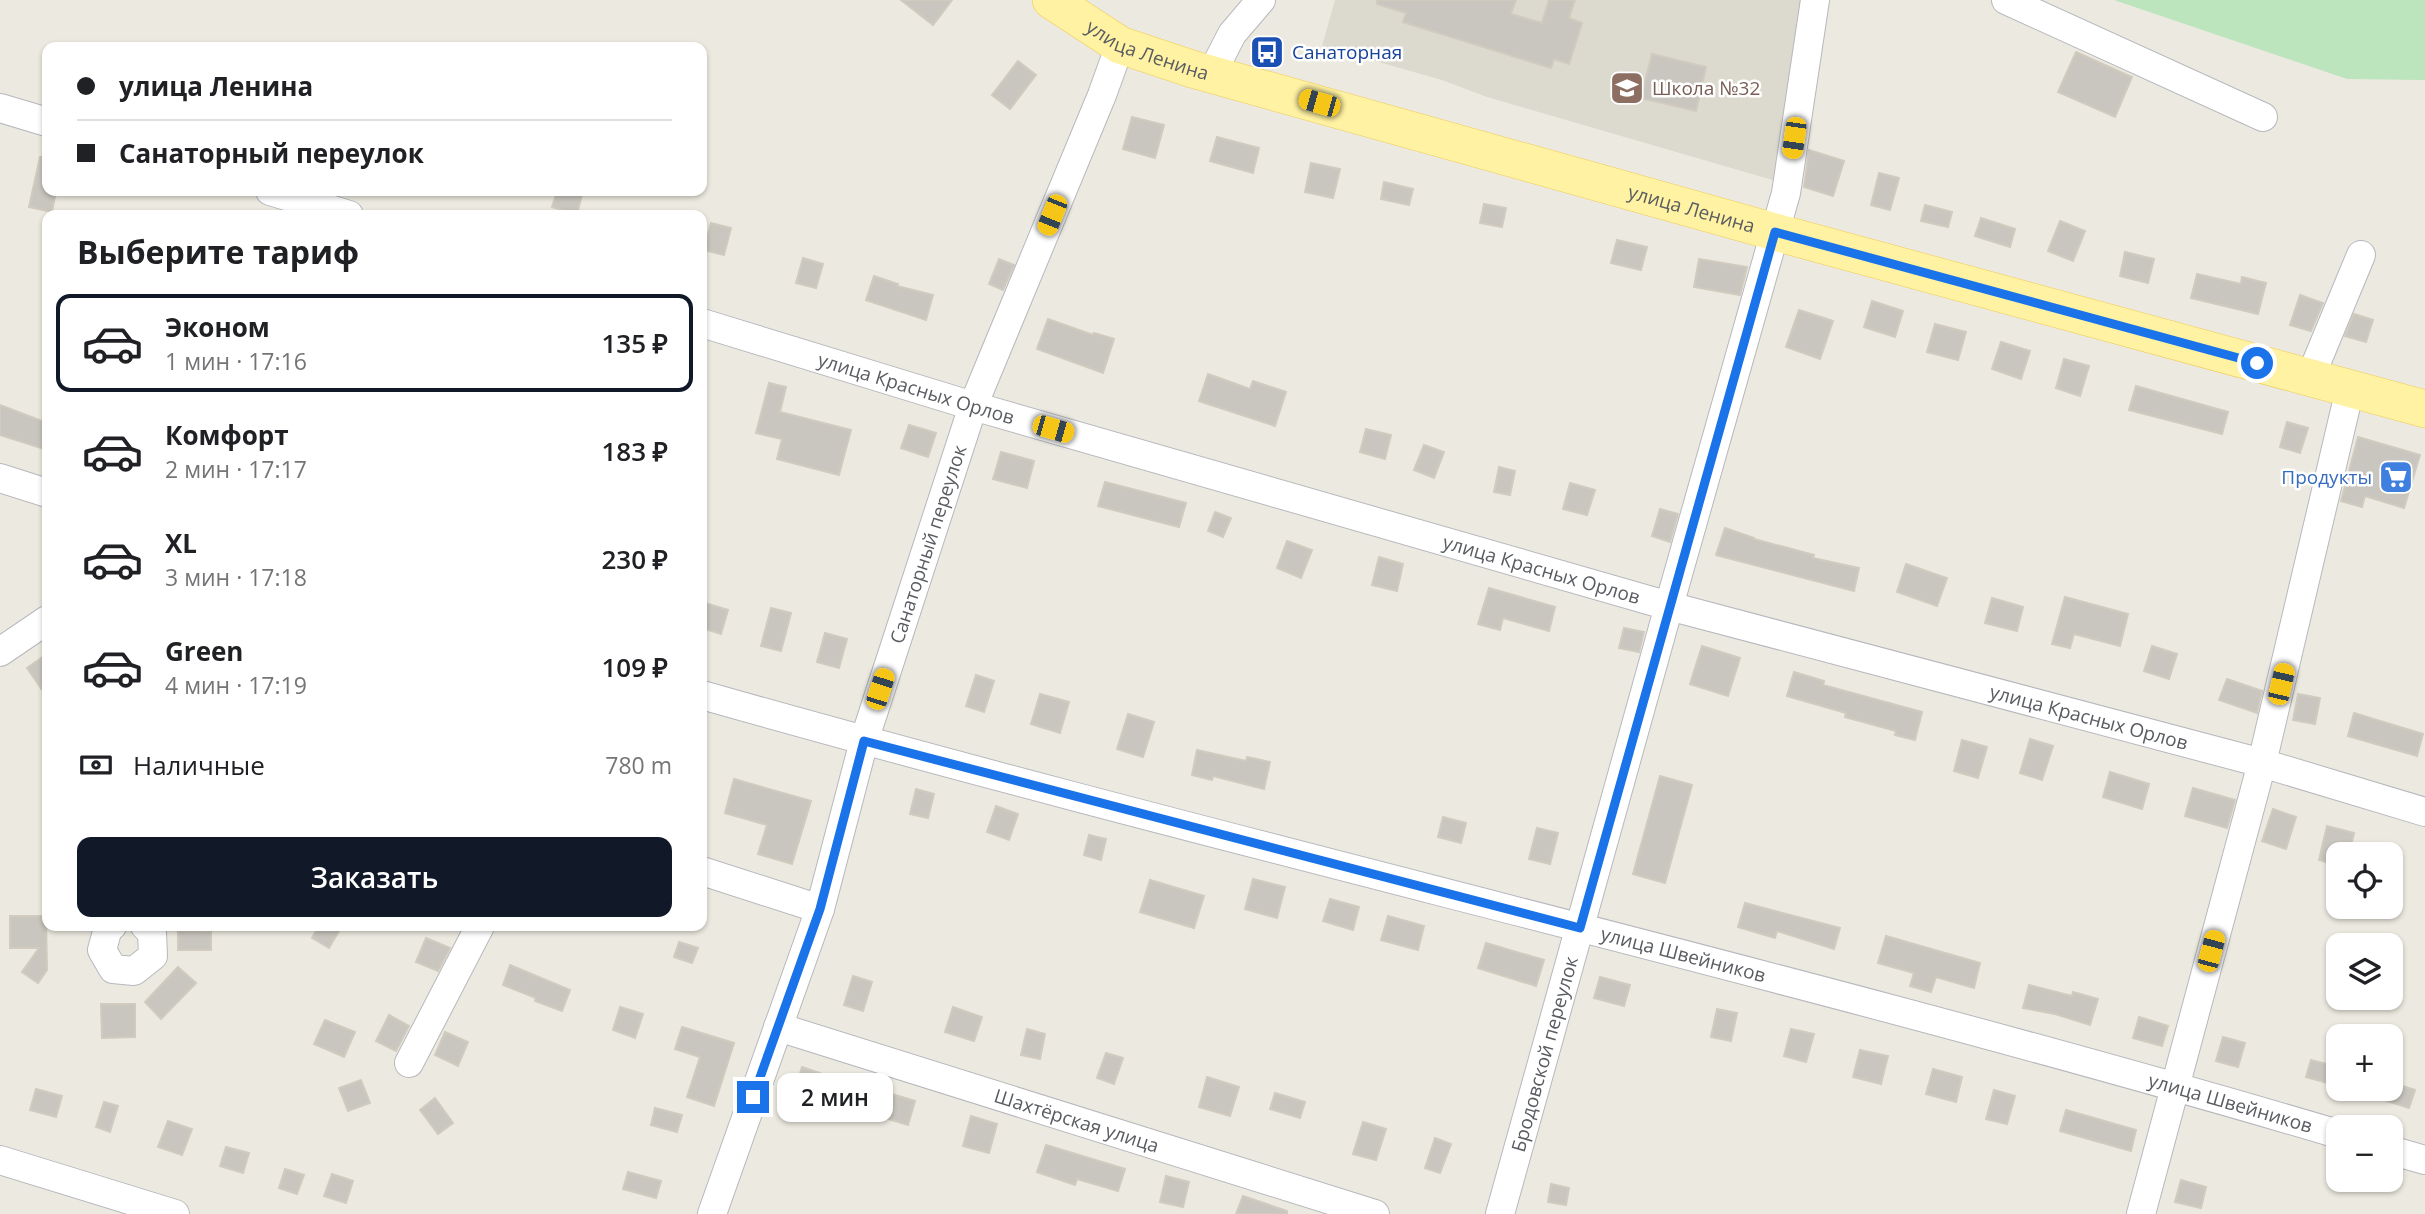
<!DOCTYPE html>
<html lang="ru">
<meta charset="utf-8">
<style>
body{margin:0;font-family:"Open Sans",sans-serif;background:#f2f2f2;color:#202124;height:100vh;display:flex;flex-direction:column;font-size:26px;white-space:nowrap}
*{box-sizing:border-box;margin:0}
p{font-size:23px;color:#757577}
.icon{flex:none;width:38px;height:38px;fill:none;stroke:currentColor;stroke-width:2;stroke-linecap:round;stroke-linejoin:round}
.map{position:relative;flex:1;overflow:hidden}
.drawer{position:absolute;left:42px;top:210px;width:665px;height:721px;display:flex;flex-direction:column;background:#fff;border-radius:14px;box-shadow:0 2px 5px #0004}
.drawer>*{flex:none}
.banner{position:absolute;left:42px;top:42px;width:665px;height:154px;border-radius:14px;box-shadow:0 2px 5px #0004;display:grid;align-content:center;height:154px;padding:0 35px;background:#fff}
.fabs{position:absolute;left:2326px;top:842px;display:grid;gap:14px}
.fabs a{display:grid;place-items:center;width:77px;height:77px;border-radius:14px;background:#fff;box-shadow:0 2px 5px #0004;font-size:35px}
.end{position:absolute;width:32px;height:32px;margin:-16px;border:9px solid #1a73e8;background:#fff;box-shadow:0 0 0 4px #fff}
.from{border-radius:50%}
.bubble{position:absolute;height:49px;border-radius:14px;background:#fff;box-shadow:0 2px 5px #0004;font-size:23px;font-weight:600;line-height:49px;text-align:center}
.car{position:absolute;width:21px;height:42px;margin:-21px -10px;border-radius:9px;box-shadow:0 0 5px 2px #0007;background:linear-gradient(#f5c518 24%,#345 0 40%,#f5c518 0 76%,#345 0 86%,#f5c518 0)}
.banner b{display:flex;align-items:center;gap:24px;height:66px;font-size:26px}
.banner b+b{border-top:2px solid #e0e0e0}
.banner i{width:18px;height:18px;background:#202124}
ul{padding:0;list-style:none}
li{display:flex;align-items:center;gap:21px;height:98px;margin:0 14px 10px;padding:0 21px;border:4px solid transparent;border-radius:14px}
li div{flex:1}
li b{display:block;font-size:26px}
li em{font-style:normal;font-weight:600}
li.selected{border-color:#111827}
li>.icon{width:63px;height:63px;stroke-width:1.5}
h2{padding:0 35px;font-size:32px;line-height:84px}
.pay{display:flex;align-items:center;gap:18px;height:77px;padding:0 35px;font-size:26px}
.pay p{margin-inline-start:auto}
.action{display:flex;gap:14px;margin-top:auto;padding:14px 35px}
.action a{flex:1;height:80px;border-radius:14px;background:#111827;color:#fff;font-size:28px;font-weight:600;line-height:80px;text-align:center}
.map>svg:first-child{display:block}
</style>
<div class="map">
<svg width="2425" height="1214" viewBox="0 0 2425 1214">
<rect width="100%" height="100%" fill="#eceae0"/>
<path fill="#dcd9ce" d="M1335 0H1803L1776 181 1487 97 1442 80 1322 46Z"/>
<path fill="#bce4bd" d="M2114 0H2425V80L2347 79Z"/>
<g fill="#c9c6bf" stroke="#d0cbbe" stroke-width="2">
<path d="M901 0H952L933 25Z"/>
<path d="M1377 0H1516L1511 14 1542 23 1549 0H1575L1569 18 1582 23 1569 64 1554 59 1551 68 1403 22 1406 13 1377 4Z"/>
<path d="M2076 52 2132 77 2115 117 2058 92Z"/>
<path d="M1652 54 1706 67 1696 111 1641 98Z"/>
<path d="M1018 61 1036 75 1010 109 992 95Z"/>
<path d="M1132 117 1164 125 1155 158 1123 149Z"/>
<path d="M1217 137 1259 148 1253 173 1210 161Z"/>
<path d="M1809 150 1844 161 1833 196 1804 187Z"/>
<path d="M40 157H47V191H56L52 212 29 207Z"/>
<path d="M1311 163 1340 169 1333 198 1305 192Z"/>
<path d="M1879 173 1899 178 1890 210 1871 205Z"/>
<path d="M1384 182 1413 189 1409 205 1381 199Z"/>
<path d="M557 191H568L582 195 577 214 552 207Z"/>
<path d="M1484 204 1506 208 1502 227 1480 223Z"/>
<path d="M1925 205 1952 212 1948 227 1921 221Z"/>
<path d="M1981 218 2015 229 2010 247 1975 236Z"/>
<path d="M2060 221 2085 231 2073 261 2048 251Z"/>
<path d="M711 223 731 228 724 255 704 250Z"/>
<path d="M1617 240 1647 247 1641 270 1611 263Z"/>
<path d="M2125 252 2154 259 2148 283 2120 276Z"/>
<path d="M803 258 823 264 816 288 796 283Z"/>
<path d="M999 259 1014 265 1003 290 989 284Z"/>
<path d="M1699 259 1747 267 1740 295 1694 287Z"/>
<path d="M2197 274 2241 284 2242 277 2266 283 2258 314 2191 298Z"/>
<path d="M874 276 898 284 897 286 933 295 926 320 866 300Z"/>
<path d="M2300 295 2323 303 2311 331 2290 325Z"/>
<path d="M1872 301 1903 311 1895 337 1864 327Z"/>
<path d="M1799 310 1833 321 1820 359 1786 347Z"/>
<path d="M2354 314 2373 320 2366 342 2345 336Z"/>
<path d="M1048 319 1093 335 1094 333 1114 339 1103 373 1037 349Z"/>
<path d="M1935 324 1966 332 1958 360 1927 352Z"/>
<path d="M2001 342 2030 351 2021 379 1992 369Z"/>
<path d="M2064 359 2089 366 2080 396 2056 388Z"/>
<path d="M1208 374 1250 389 1253 381 1286 392 1275 426 1199 401Z"/>
<path d="M769 383 786 387 780 412 851 430 839 475 777 459 782 439 756 433Z"/>
<path d="M2136 386 2228 412 2222 434 2129 410Z"/>
<path d="M0 405 47 423V450L0 435Z"/>
<path d="M2287 422 2308 428 2300 453 2280 447Z"/>
<path d="M909 425 936 433 928 457 901 448Z"/>
<path d="M1366 429 1391 435 1385 459 1360 452Z"/>
<path d="M2358 437 2420 455 2404 508 2365 496 2362 507 2341 501Z"/>
<path d="M1424 445 1444 452 1434 478 1414 470Z"/>
<path d="M1001 452 1034 461 1027 488 993 479Z"/>
<path d="M1499 467 1515 471 1510 495 1494 492Z"/>
<path d="M1105 482 1186 503 1179 527 1098 506Z"/>
<path d="M1570 483 1595 490 1587 515 1563 509Z"/>
<path d="M1660 509 1678 514 1670 542 1652 536Z"/>
<path d="M1215 512 1231 518 1223 537 1208 531Z"/>
<path d="M1725 528 1754 538V539L1814 555 1813 558 1859 568 1854 591 1716 555Z"/>
<path d="M1287 541 1312 550 1301 578 1277 568Z"/>
<path d="M1379 557 1403 564 1397 591 1372 585Z"/>
<path d="M1906 564 1947 578 1937 606 1897 592Z"/>
<path d="M1489 588 1555 607 1549 631 1503 618 1500 630 1478 624Z"/>
<path d="M2065 597 2128 614 2120 646 2074 634 2070 648 2052 644Z"/>
<path d="M1992 598 2023 607 2017 631 1985 623Z"/>
<path d="M702 602 728 610 721 634 702 628Z"/>
<path d="M771 608 791 613 781 651 761 646Z"/>
<path d="M1624 628 1644 632 1639 652 1619 648Z"/>
<path d="M825 633 847 639 839 668 817 662Z"/>
<path d="M1702 646 1740 658 1728 696 1690 684Z"/>
<path d="M2152 646 2177 654 2169 679 2144 671Z"/>
<path d="M47 654V697L27 668Z"/>
<path d="M1794 672 1824 681 1823 685 1922 712 1915 740 1895 735 1896 731 1845 717 1846 713 1787 696Z"/>
<path d="M976 675 994 681 984 712 966 706Z"/>
<path d="M2227 679 2262 691 2257 713 2219 700Z"/>
<path d="M1040 694 1069 702 1060 733 1031 724Z"/>
<path d="M2298 694 2320 698 2315 724 2293 720Z"/>
<path d="M2354 713 2423 734 2417 756 2348 736Z"/>
<path d="M1128 714 1154 722 1143 757 1117 749Z"/>
<path d="M2030 739 2053 746 2042 780 2020 773Z"/>
<path d="M1962 740 1987 747 1978 778 1954 771Z"/>
<path d="M1197 750 1246 761 1247 757 1270 762 1264 789 1213 776 1212 780 1192 775Z"/>
<path d="M2110 772 2149 784 2142 809 2103 797Z"/>
<path d="M1660 776 1692 785 1665 883 1633 874Z"/>
<path d="M734 779 811 801 792 864 758 854 767 825 725 813Z"/>
<path d="M2193 788 2235 800 2227 828 2185 816Z"/>
<path d="M916 789 934 794 928 818 910 814Z"/>
<path d="M996 806 1018 814 1009 840 987 832Z"/>
<path d="M2273 809 2296 817 2286 849 2262 841Z"/>
<path d="M1443 817 1466 823 1461 843 1438 837Z"/>
<path d="M2327 826 2354 833 2349 854H2338V865L2319 860Z"/>
<path d="M1537 828 1558 833 1550 864 1529 859Z"/>
<path d="M1089 835 1106 839 1101 860 1084 855Z"/>
<path d="M1253 879 1285 887 1277 918 1245 909Z"/>
<path d="M1150 880 1204 896 1194 928 1140 912Z"/>
<path d="M1330 899 1359 907 1353 930 1323 921Z"/>
<path d="M1745 903 1840 928 1834 949 1777 931 1775 938 1738 927Z"/>
<path d="M10 916H46L47 970 38 983 22 972 39 948H10Z"/>
<path d="M1388 916 1424 926 1418 950 1381 940Z"/>
<path d="M319 926H342L329 948 312 938Z"/>
<path d="M178 931 211 932V950H178Z"/>
<path d="M1886 936 1980 963 1974 988 1936 977 1931 992 1910 986 1914 973 1878 963Z"/>
<path d="M426 938 450 948 438 971 416 962Z"/>
<path d="M679 942 698 948 692 963 674 957Z"/>
<path d="M1486 943 1544 960 1536 986 1478 968Z"/>
<path d="M510 965 570 990 562 1011 535 1001 536 998 503 985Z"/>
<path d="M178 967 196 983 161 1019 145 1002Z"/>
<path d="M853 976 872 982 863 1011 844 1005Z"/>
<path d="M1600 977 1630 985 1624 1006 1594 998Z"/>
<path d="M2029 985 2072 996 2073 992 2098 999 2090 1025 2055 1014 2023 1008Z"/>
<path d="M101 1004H135V1037L102 1038Z"/>
<path d="M620 1007 643 1014 635 1038 613 1030Z"/>
<path d="M953 1007 982 1017 974 1041 945 1032Z"/>
<path d="M1717 1009 1737 1013 1731 1041 1711 1037Z"/>
<path d="M389 1015 409 1026 396 1051 376 1041Z"/>
<path d="M2139 1017 2168 1026 2162 1046 2133 1038Z"/>
<path d="M325 1020 355 1032 344 1057 314 1044Z"/>
<path d="M682 1027 734 1043 714 1106 687 1097 700 1057 675 1049Z"/>
<path d="M1027 1029 1045 1034 1040 1059 1021 1055Z"/>
<path d="M1791 1029 1814 1034 1806 1062 1784 1056Z"/>
<path d="M445 1032 468 1042 458 1066 435 1055Z"/>
<path d="M2223 1037 2245 1043 2238 1067 2216 1061Z"/>
<path d="M1860 1050 1888 1056 1881 1084 1853 1077Z"/>
<path d="M1106 1053 1123 1058 1114 1084 1097 1078Z"/>
<path d="M2311 1060 2338 1067V1086L2306 1077Z"/>
<path d="M802 1067 834 1078 825 1106 793 1095Z"/>
<path d="M1933 1069 1962 1077 1956 1102 1926 1094Z"/>
<path d="M1207 1077 1239 1087 1230 1116 1199 1107Z"/>
<path d="M361 1080 370 1103 348 1111 339 1088Z"/>
<path d="M2390 1082 2415 1090 2409 1108 2359 1092 2360 1088H2390Z"/>
<path d="M36 1089 62 1096 56 1117 30 1110Z"/>
<path d="M879 1090 915 1101 908 1125 872 1114Z"/>
<path d="M1994 1090 2015 1096 2007 1124 1986 1119Z"/>
<path d="M1275 1093 1305 1102 1300 1118 1270 1109Z"/>
<path d="M435 1098 453 1123 438 1134 420 1110Z"/>
<path d="M104 1102 118 1106 110 1132 96 1127Z"/>
<path d="M655 1108 682 1115 677 1132 651 1125Z"/>
<path d="M2066 1110 2136 1130 2131 1151 2060 1131Z"/>
<path d="M971 1116 997 1124 989 1153 963 1146Z"/>
<path d="M168 1121 192 1129 182 1155 158 1147Z"/>
<path d="M1363 1122 1386 1129 1376 1160 1353 1154Z"/>
<path d="M1435 1138 1451 1144 1440 1173 1425 1168Z"/>
<path d="M1046 1145 1125 1169 1118 1191 1077 1179 1075 1185 1037 1172Z"/>
<path d="M226 1147 249 1153 243 1173 220 1166Z"/>
<path d="M285 1169 304 1175 297 1194 279 1188Z"/>
<path d="M628 1172 661 1181 656 1198 623 1189Z"/>
<path d="M332 1174 353 1181 346 1203 324 1196Z"/>
<path d="M1166 1176 1189 1182 1183 1207 1160 1202Z"/>
<path d="M2181 1180 2206 1187 2201 1208 2175 1202Z"/>
<path d="M1551 1184 1569 1188 1566 1205 1548 1202Z"/>
<path d="M1243 1196 1287 1211V1214H1236Z"/>
</g>
<g fill="none" stroke-linecap="round" stroke-linejoin="round">
<g stroke="#b6b8bd" stroke-width="30">
<g id="minor">
<path d="M2006 0 2263 117"/>
<path d="M1212 73 1232 34 1261 0"/>
<path d="M0 108 47 122"/>
<path d="M270 191 349 215"/>
<path id="s1" d="M702 323 973 406 1669 606 2262 763 2425 812"/>
<path d="M2310 378 2361 255"/>
<path d="M0 478 47 493"/>
<path d="M0 652 47 620"/>
<path id="s2" d="M702 695C1245 849 1797 974 2338 1134"/>
<path d="M702 871 820 909"/>
<path d="M112 926 108 928 102 950 113 969 134 971 153 956 152 933 145 926"/>
<path id="s3" d="M778 1027 1375 1214"/>
<path d="M409 1063 480 926"/>
<path d="M2390 1150 2425 1160"/>
<path d="M0 1160 175 1214"/>
<path id="s4" d="M712 1214 820 909 864 741 973 406 1102 95 1120 45"/>
<path id="s5" d="M1500 1214 1669 606 1786 193 1815 0"/>
<path d="M2141 1214 2262 763 2350 389"/>
</g>
</g>
<g stroke="#f0c954" stroke-width="38">
<g id="major">
<path id="s6" d="M1051 0 1120 45 1192 69 1775 232 2425 409"/>
</g>
</g>
<use href="#minor" stroke="#fff" stroke-width="28"/>
<use href="#major" stroke="#fff2a2" stroke-width="37"/>
</g>
<g fill="none" stroke-linecap="round" stroke-linejoin="round">
<path stroke="#1a73e8" stroke-width="9" d="M753 1097 820 909 864 741 1580 928 1775 232 2257 363"/>
</g>
<defs>
<g id="bus-square" transform="scale(1.75)"><rect x="-9" y="-9" width="18" height="18" rx="4" fill="#1a4fb4" stroke="#fff"/><path d="M-5-6H5V4H4V6H2V4H-2V6H-4V4H-5ZM-3.5-4V0h7V-4ZM-3.5 1.2v1.5H-2V1.2ZM2 1.2v1.5H3.5V1.2Z" fill="#fff"/></g>
<g id="school-square" transform="scale(1.75)"><rect x="-9" y="-9" width="18" height="18" rx="4" fill="#8d6e63" stroke="#fff"/><path d="M0-5L7-2L0 1L-7-2ZM-4 1L0 2.5L4 1V4Q0 6-4 4Z" fill="#fff"/></g>
<g id="supermarket-square" transform="scale(1.75)"><rect x="-9" y="-9" width="18" height="18" rx="4" fill="#3f7fe0" stroke="#fff"/><path d="M-6-5.5h2.5l.6 2H6L4.5 2H-2.5L-4.4-4H-6ZM-1.5 3.2a1.3 1.3 0 1 0 .1 0ZM3 3.2a1.3 1.3 0 1 0 .1 0Z" fill="#fff"/></g>
</defs>
<g fill-rule="evenodd">
<use href="#bus-square" x="1267" y="52"/>
<use href="#school-square" x="1627" y="88"/>
<use href="#supermarket-square" x="2396" y="477"/>
</g>
<g text-anchor="middle" stroke-width="5" stroke-linejoin="round" paint-order="stroke">
<g font-size="19" fill="#595c61" stroke="#fff">
<text dy="7" stroke="none"><textPath href="#s6" startOffset="110">улица Ленина</textPath></text>
<text dy="7" stroke="none"><textPath href="#s6" startOffset="677">улица Ленина</textPath></text>
<text dy="7" stroke="none"><textPath href="#s1" startOffset="224">улица Красных Орлов</textPath></text>
<text dy="7" stroke="none"><textPath href="#s4" startOffset="704">Санаторный переулок</textPath></text>
<text dy="7" stroke="none"><textPath href="#s1" startOffset="875">улица Красных Орлов</textPath></text>
<text dy="7" stroke="none"><textPath href="#s1" startOffset="1442">улица Красных Орлов</textPath></text>
<text dy="7" stroke="none"><textPath href="#s2" startOffset="1015">улица Швейников</textPath></text>
<text dy="7" stroke="none"><textPath href="#s5" startOffset="166">Бродовской переулок</textPath></text>
<text dy="7" stroke="none"><textPath href="#s2" startOffset="1582">улица Швейников</textPath></text>
<text dy="7" stroke="none"><textPath href="#s3" startOffset="313">Шахтёрская улица</textPath></text>
</g>
<g font-size="19" fill="#164399" stroke="#fff" text-anchor="start">
<text x="1292" y="59">Санаторная</text>
</g>
<g font-size="19" fill="#785e54" stroke="#fff" text-anchor="start">
<text x="1652" y="95">Школа №32</text>
</g>
<g font-size="19" fill="#366cbe" stroke="#fff" text-anchor="end">
<text x="2372" y="484">Продукты</text>
</g>
</g>
</svg>
<div class="fabs">
<a><svg class="icon" aria-label="locate" viewBox="0 0 24 24"><circle cx="12" cy="12" r="6"/><path d="M12 2v4M12 18v4M2 12h4M18 12h4"/></svg></a>
<a><svg class="icon" aria-label="layers" viewBox="0 0 24 24"><path d="M12 4l9 5-9 5-9-5zM3 14l9 5 9-5"/></svg></a>
<a>+</a>
<a>−</a>
</div>
<i class="end from" style="left:2257px;top:363px"></i>
<i class="end" style="left:753px;top:1097px"></i>
<div class="bubble" style="left:777px;top:1073px;width:116px">2 мин</div>
<i class="car" style="left:1319px;top:103px;rotate:286deg"></i>
<i class="car" style="left:1794px;top:138px;rotate:188deg"></i>
<i class="car" style="left:1052px;top:215px;rotate:202deg"></i>
<i class="car" style="left:1053px;top:429px;rotate:106deg"></i>
<i class="car" style="left:2281px;top:684px;rotate:13deg"></i>
<i class="car" style="left:880px;top:689px;rotate:18deg"></i>
<i class="car" style="left:2211px;top:951px;rotate:15deg"></i>
<div class="banner">
<b><i class="from"></i>улица Ленина</b>
<b><i></i>Санаторный переулок</b>
</div>
<section class="drawer">
<h2>Выберите тариф</h2>
<ul>
<li class="selected"><svg class="icon" aria-label="car" viewBox="0 0 24 24"><path d="M5 17H2v-5l4-1 3-4h7l3 4 3 1v5h-3M9 17h6M6 11h13"/><circle cx="7" cy="17" r="2"/><circle cx="17" cy="17" r="2"/></svg><div><b>Эконом</b><p>1 мин · 17:16</p></div><em>135 ₽</em></li>
<li><svg class="icon" aria-label="car" viewBox="0 0 24 24"><path d="M5 17H2v-5l4-1 3-4h7l3 4 3 1v5h-3M9 17h6M6 11h13"/><circle cx="7" cy="17" r="2"/><circle cx="17" cy="17" r="2"/></svg><div><b>Комфорт</b><p>2 мин · 17:17</p></div><em>183 ₽</em></li>
<li><svg class="icon" aria-label="car" viewBox="0 0 24 24"><path d="M5 17H2v-5l4-1 3-4h7l3 4 3 1v5h-3M9 17h6M6 11h13"/><circle cx="7" cy="17" r="2"/><circle cx="17" cy="17" r="2"/></svg><div><b>XL</b><p>3 мин · 17:18</p></div><em>230 ₽</em></li>
<li><svg class="icon" aria-label="car" viewBox="0 0 24 24"><path d="M5 17H2v-5l4-1 3-4h7l3 4 3 1v5h-3M9 17h6M6 11h13"/><circle cx="7" cy="17" r="2"/><circle cx="17" cy="17" r="2"/></svg><div><b>Green</b><p>4 мин · 17:19</p></div><em>109 ₽</em></li>
</ul>
<div class="pay"><svg class="icon" aria-label="cash" viewBox="0 0 24 24"><path d="M3 7h18v10H3z"/><circle cx="12" cy="12" r="2"/></svg>Наличные<p>780 m</p></div>
<div class="action"><a>Заказать</a></div>
</section>
</div>
